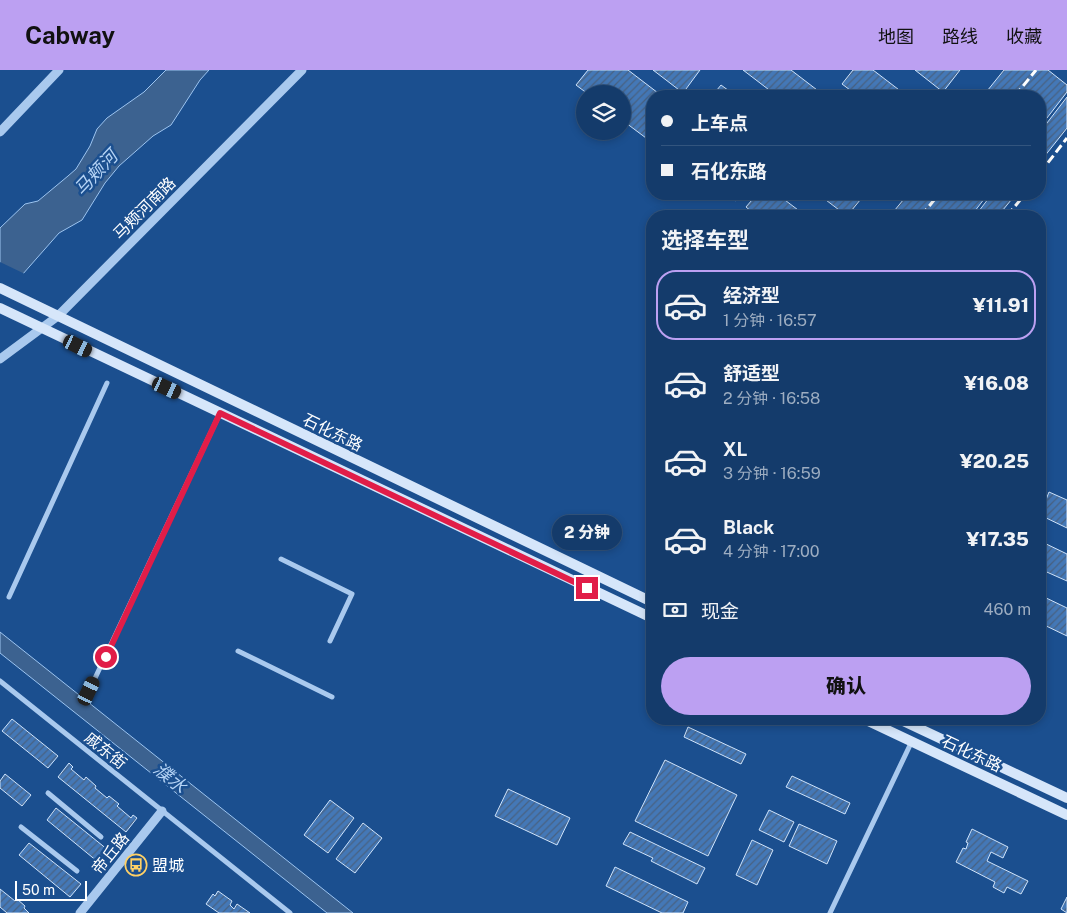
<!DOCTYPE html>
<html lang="zh">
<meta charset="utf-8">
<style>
body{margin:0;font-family:"Public Sans","Noto Sans SC",sans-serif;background:#1d4271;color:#f1f3f6;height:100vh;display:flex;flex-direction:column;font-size:19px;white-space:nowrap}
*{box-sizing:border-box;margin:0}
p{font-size:16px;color:#9dadc1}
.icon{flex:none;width:28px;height:28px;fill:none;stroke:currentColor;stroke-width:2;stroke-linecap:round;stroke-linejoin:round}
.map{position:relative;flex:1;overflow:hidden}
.details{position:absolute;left:646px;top:140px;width:400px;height:515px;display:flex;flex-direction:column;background:#143b6b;border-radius:20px;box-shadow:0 2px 8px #0003,0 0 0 1px #33557e}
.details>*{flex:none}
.hud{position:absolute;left:646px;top:20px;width:400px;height:110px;border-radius:20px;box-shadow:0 2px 8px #0003,0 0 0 1px #33557e;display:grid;align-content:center;height:110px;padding:0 15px;background:#143b6b}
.buttons{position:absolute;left:576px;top:15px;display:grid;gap:10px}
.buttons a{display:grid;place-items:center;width:55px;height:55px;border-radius:50%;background:#143b6b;box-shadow:0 2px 8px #0003,0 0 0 1px #33557e;font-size:25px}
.scale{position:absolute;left:15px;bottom:12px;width:72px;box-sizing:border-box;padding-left:5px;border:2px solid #fff;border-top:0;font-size:14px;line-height:18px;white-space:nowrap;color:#fff;-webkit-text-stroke:4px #1b4f8f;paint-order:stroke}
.end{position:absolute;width:22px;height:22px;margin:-11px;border:6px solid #e11d48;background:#fff;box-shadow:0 0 0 2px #fff}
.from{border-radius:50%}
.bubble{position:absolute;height:35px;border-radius:18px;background:#143b6b;box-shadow:0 2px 8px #0003,0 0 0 1px #33557e;font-size:16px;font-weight:800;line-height:35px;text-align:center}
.car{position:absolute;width:15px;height:30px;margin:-15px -8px;border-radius:6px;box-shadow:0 0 4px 1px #0007;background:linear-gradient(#222 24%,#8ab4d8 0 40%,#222 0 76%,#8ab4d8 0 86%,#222 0)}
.hud b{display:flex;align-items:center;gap:18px;height:48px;font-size:19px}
.hud b+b{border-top:1px solid #33557e}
.hud i{width:12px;height:12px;background:#f1f3f6}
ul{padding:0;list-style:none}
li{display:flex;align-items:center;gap:15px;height:70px;margin:0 10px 8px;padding:0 5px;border:2px solid transparent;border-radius:20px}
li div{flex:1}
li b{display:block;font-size:19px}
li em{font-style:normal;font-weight:800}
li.selected{border-color:#bca0f2}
li>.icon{width:45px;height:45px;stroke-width:1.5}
h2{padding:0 15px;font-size:22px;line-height:60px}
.pay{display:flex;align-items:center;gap:12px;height:55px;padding:0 15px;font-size:19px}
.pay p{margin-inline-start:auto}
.action{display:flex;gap:10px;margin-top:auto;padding:10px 15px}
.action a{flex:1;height:58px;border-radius:30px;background:#bca0f2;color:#111;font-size:20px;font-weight:800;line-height:58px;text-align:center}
header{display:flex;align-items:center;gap:30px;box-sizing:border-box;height:70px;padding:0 25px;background:#bca0f2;color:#111}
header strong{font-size:24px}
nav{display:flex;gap:28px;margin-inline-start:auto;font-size:18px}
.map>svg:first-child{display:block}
</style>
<header>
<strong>Cabway</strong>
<nav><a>地图</a><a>路线</a><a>收藏</a></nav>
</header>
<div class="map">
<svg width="1067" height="843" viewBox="0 0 1067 843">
<defs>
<pattern id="building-hatch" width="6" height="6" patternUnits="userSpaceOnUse" patternTransform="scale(1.25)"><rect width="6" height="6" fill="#4478b7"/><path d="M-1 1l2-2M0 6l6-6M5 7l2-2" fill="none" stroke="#486282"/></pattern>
</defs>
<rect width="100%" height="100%" fill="#1b4f8f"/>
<g fill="#3c6290" stroke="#9cc4f0">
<path d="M166 0H209L200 10 171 55 153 66 119 96 105 113 82 150 59 163 0 230V158L25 134 38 131 68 106 76 99 90 76 97 59 107 48 144 22Z"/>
<path d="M0 562 353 843H327L0 583Z"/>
</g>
<path fill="#1b4f8f" d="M0 192 25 204 0 232Z"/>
<g fill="url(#building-hatch)" stroke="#cfe3fa">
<path d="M588 0H628L662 26H652V60L646 68 622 50V24H588L576 15Z"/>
<path d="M653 0H700L683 23Z"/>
<path d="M743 0H791L821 23 818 26H777Z"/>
<path d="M853 0H873L907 26H858L842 14Z"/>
<path d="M915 0H960L943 22Z"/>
<path d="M1004 0H1048L1067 15V22L1040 57V26H983Z"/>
<path d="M721 15 736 26H712Z"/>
<path d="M1067 27V58L1040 92V62Z"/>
<path d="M727 124H742L736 131Z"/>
<path d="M757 124H777L806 146H757L746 137Z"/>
<path d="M818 124H865L847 146Z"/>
<path d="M908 124H988L971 146H890Z"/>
<path d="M992 124H1016L998 146H975Z"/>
<path d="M1049 422 1067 430V458L1040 445Z"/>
<path d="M1040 471 1067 484V511L1040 499Z"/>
<path d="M1040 525 1067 538V566L1040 553Z"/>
<path d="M12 649 58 686 48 698 2 661Z"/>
<path d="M688 657 746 684 741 694 684 667Z"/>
<path d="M665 690 737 725 708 786 635 751Z"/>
<path d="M69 693 73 697 71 699 84 710 86 707 96 716 95 718 107 728 109 726 119 734 117 736 131 748 133 745 137 748 126 762 58 707Z"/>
<path d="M5 704 31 725 22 736 0 718V711Z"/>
<path d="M792 706 850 733 845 744 786 717Z"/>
<path d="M508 719 570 748 557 775 495 746Z"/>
<path d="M330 730 354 748 328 783 304 765Z"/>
<path d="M56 738 108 780 98 792 47 750Z"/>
<path d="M769 740 794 752 784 772 759 760Z"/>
<path d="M363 753 382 768 355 803 336 789Z"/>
<path d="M799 754 837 771 827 794 789 776Z"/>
<path d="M972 759 1008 777 1003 788 991 782 987 791 1028 811 1021 824 1007 817 1004 823 993 817 995 812 956 792 963 778 966 779 968 773 966 772Z"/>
<path d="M630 762 705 798 697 814 651 791 653 788 623 774Z"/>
<path d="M752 770 773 780 757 815 736 805Z"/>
<path d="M29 773 81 814 70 827 19 785Z"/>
<path d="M615 797 688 832 683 843H662L606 816Z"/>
<path d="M0 819 15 831 17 829 25 836 24 838 29 843H7L0 837Z"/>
<path d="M218 821 232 831 230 835 234 839 237 834 250 843H219L206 834 213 824 215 826Z"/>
<path d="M1067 827V843L1061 839Z"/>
</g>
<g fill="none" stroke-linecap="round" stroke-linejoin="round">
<g stroke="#a9c9ee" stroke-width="5">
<path d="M281 489 352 524 330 571"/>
<path d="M9 527 107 313"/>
<path d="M238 581 332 627"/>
<path d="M0 611 290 843"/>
<path d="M89 621 220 343"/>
<path d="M48 723 101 767"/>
<path d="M21 757 77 801"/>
<path d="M830 843 912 671"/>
</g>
<g stroke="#a9c9ee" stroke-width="9">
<path d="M0 62 59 0"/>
<path d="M0 289 58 246 302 0"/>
<path d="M80 843 162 741"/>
</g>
<g stroke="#d6e6fa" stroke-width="10">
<path d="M0 218 652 532"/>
<path d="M0 238 652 548"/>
<path d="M864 649 1067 745"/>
<path d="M899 649 1067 728"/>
</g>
<g stroke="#fff" stroke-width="3" stroke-dasharray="9 4" stroke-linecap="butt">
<path d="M1015 26 1036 0"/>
<path d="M1040 103 1067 68"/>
<path d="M921 146 939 124"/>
<path d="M1007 146 1025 124"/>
</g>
</g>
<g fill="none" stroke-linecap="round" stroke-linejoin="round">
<path stroke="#e11d48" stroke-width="6" d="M106 587 220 343 587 518"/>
</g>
<defs>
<g id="bus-ring" transform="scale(1.125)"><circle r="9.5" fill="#1b4f8f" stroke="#ffd166" stroke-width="1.5"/><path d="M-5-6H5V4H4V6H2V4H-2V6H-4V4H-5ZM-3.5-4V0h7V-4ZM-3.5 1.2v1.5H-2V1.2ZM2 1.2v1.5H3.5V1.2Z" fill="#ffd166"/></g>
</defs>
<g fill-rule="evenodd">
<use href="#bus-ring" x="136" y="795"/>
</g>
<g text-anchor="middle" stroke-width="5" stroke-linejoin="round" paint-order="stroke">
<g font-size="16" fill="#fff" stroke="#1b4f8f">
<text transform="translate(144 138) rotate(-45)" y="6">马颊河南路</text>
<text transform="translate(333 362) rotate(26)" y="6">石化东路</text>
<text transform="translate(106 680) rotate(39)" y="6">戚东街</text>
<text transform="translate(972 683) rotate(25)" y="6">石化东路</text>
<text transform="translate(110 783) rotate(-51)" y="6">帝丘路</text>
</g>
<g font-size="16" fill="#fff" stroke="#1b4f8f" text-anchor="start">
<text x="152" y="801">盟城</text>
</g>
<g font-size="18" font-style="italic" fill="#b5d3f5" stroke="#1b4f8f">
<text transform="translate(96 103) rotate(-47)" y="6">马颊河</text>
<text transform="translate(170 708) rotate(39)" y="6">濮水</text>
</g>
</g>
</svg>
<div class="buttons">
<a><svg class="icon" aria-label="layers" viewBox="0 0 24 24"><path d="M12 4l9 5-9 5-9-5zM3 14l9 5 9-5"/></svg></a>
</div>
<div class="scale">50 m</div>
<i class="end from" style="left:106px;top:587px"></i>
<i class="end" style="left:587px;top:518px"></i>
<div class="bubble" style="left:552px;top:445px;width:70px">2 分钟</div>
<i class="car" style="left:78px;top:276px;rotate:116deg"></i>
<i class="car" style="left:167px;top:318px;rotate:115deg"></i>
<i class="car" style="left:89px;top:621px;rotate:25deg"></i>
<div class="hud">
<b><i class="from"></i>上车点</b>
<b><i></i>石化东路</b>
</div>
<section class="details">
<h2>选择车型</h2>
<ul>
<li class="selected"><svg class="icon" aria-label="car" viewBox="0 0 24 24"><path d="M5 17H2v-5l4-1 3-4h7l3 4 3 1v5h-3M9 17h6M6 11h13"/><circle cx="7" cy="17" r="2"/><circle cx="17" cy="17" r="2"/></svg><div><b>经济型</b><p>1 分钟 · 16:57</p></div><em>¥11.91</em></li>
<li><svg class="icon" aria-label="car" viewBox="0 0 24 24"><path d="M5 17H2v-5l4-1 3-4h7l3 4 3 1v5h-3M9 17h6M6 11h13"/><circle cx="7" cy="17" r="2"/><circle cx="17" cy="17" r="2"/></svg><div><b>舒适型</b><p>2 分钟 · 16:58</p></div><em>¥16.08</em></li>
<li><svg class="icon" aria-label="car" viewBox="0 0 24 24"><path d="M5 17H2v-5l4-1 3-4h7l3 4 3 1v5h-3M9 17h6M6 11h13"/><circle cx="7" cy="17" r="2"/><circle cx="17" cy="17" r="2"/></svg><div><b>XL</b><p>3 分钟 · 16:59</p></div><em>¥20.25</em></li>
<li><svg class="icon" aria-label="car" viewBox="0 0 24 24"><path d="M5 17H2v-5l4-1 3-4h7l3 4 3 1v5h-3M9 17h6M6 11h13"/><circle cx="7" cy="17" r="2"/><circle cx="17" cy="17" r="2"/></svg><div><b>Black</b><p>4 分钟 · 17:00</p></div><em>¥17.35</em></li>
</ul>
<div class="pay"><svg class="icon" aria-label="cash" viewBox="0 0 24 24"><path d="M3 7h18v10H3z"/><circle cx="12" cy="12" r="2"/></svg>现金<p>460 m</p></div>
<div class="action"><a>确认</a></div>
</section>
</div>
